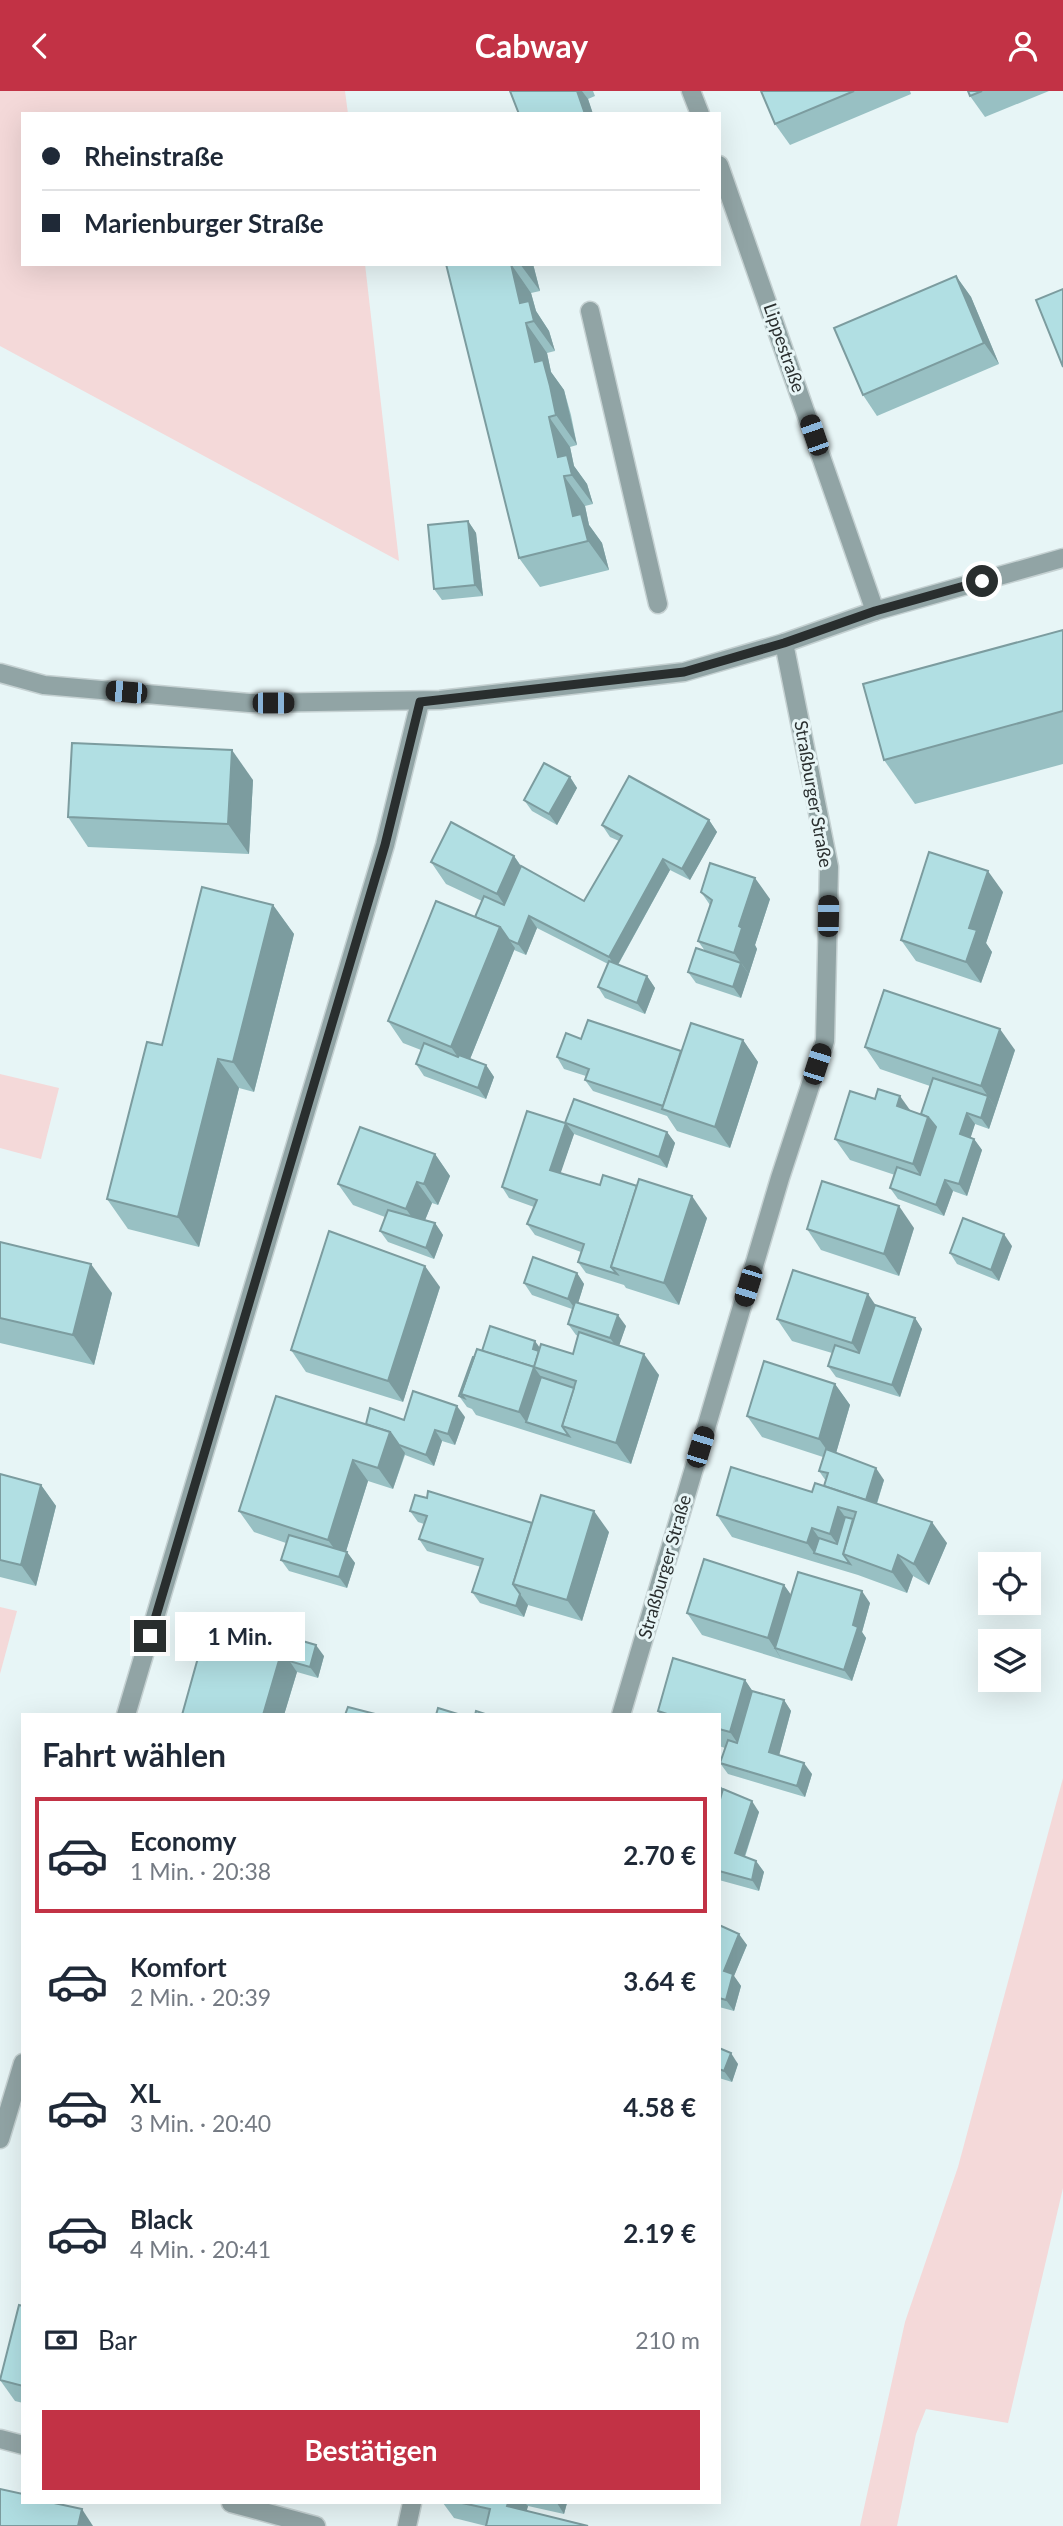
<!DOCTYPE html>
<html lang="de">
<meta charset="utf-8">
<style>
body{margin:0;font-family:Lato,sans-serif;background:#f6f6f7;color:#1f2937;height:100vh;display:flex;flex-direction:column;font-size:26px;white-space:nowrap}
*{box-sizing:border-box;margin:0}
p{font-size:23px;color:#747a83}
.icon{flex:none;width:38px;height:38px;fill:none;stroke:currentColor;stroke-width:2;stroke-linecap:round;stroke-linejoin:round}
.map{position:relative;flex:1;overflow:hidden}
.drawer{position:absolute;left:21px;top:1622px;width:700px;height:791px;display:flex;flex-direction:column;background:#fff;border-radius:0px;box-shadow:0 7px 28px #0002}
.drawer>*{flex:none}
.banner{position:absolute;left:21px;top:21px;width:700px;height:154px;border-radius:0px;box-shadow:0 7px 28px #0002;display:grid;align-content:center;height:154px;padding:0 21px;background:#fff}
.buttons{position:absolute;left:978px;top:1461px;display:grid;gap:14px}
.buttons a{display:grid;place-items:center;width:63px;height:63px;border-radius:0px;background:#fff;box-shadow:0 7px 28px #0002;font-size:35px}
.end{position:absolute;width:32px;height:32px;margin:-16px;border:9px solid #292e2e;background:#fff;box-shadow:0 0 0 4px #fff}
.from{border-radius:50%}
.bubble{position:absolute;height:49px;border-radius:0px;background:#fff;box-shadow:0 7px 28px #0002;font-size:23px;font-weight:700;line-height:49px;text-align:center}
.car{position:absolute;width:21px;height:42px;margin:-21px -10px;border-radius:9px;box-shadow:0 0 5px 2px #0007;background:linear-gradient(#222 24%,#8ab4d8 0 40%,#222 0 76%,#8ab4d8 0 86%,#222 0)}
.banner b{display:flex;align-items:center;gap:24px;height:66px;font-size:26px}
.banner b+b{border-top:2px solid #e0e1e3}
.banner i{width:18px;height:18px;background:#1f2937}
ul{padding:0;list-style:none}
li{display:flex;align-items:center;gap:21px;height:116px;margin:0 14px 10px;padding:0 7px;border:4px solid transparent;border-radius:0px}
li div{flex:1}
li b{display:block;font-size:26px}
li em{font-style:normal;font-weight:700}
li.selected{border-color:#c23245}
li>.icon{width:63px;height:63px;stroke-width:1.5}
h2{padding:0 21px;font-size:32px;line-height:84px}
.pay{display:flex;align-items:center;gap:18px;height:77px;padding:0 21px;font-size:26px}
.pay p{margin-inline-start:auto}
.cta{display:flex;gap:14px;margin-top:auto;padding:14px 21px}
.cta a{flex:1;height:80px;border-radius:0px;background:#c23245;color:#fff;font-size:28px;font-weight:700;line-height:80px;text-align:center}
header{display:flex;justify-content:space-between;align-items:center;height:91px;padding:0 21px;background:#c23245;color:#fff;font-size:32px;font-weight:700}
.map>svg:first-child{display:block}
</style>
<header><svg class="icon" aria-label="back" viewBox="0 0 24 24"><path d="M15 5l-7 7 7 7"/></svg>Cabway<svg class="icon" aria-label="person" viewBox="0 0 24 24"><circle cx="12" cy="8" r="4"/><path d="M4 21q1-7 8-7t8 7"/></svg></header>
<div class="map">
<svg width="1063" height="2435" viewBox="0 0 1063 2435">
<rect width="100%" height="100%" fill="#e7f5f6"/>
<g fill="#f4d9d9">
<path d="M0 0H345L348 23H23V173H365L399 470 0 255Z"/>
<path d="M0 983 59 997 41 1068 0 1057Z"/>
<path d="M0 1516 17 1520 0 1583Z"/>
<path d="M1063 1687V2097L1008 2332 926 2318 916 2343 897 2435H860L905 2231 958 2076Z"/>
</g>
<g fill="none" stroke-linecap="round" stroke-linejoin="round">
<g stroke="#c5d1d2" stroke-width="21">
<path id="service" d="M590 220 658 513"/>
</g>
<g stroke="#c5d1d2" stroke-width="21">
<g id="minor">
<path d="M691 0 700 23"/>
<path d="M719 74 875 520"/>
<path d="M0 582 44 594 249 612 440 609 684 581 784 552 875 520 1063 467"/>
<path d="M126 1624 385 754 420 611"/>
<path d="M621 1624 780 1087 825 950 829 776 784 552"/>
<path d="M0 2048 23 1972"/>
<path d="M0 2348 23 2354"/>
<path d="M231 2412 316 2435"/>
<path d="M407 2435 412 2412"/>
</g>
</g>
<use href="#service" stroke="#91a4a5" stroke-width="18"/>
<use href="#minor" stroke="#91a4a5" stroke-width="18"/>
</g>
<g fill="#98c0c3">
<path d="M510 0H593L595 5 588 8 593 23Z"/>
<path d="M761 0H910L911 3 790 54 775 33Z"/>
<path d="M968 0H1049L985 26 970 5Z"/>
<path d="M446 173H533L540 200 531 202 536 220 549 240 555 260 547 262 551 281 564 299 571 324 577 354 570 356 574 375 587 393 593 413 585 415 589 434 602 452 609 479 540 496 519 467Z"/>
<path d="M956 185 971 206 999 273 877 325 863 304Z"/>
<path d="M468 430 476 442 483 505 442 509 434 498Z"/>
<path d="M1063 539V673L915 713 884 669Z"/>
<path d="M570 686 577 697 557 734 532 720 524 709Z"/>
<path d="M253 689 249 763 88 756 68 726Z"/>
<path d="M709 729 717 741 690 789 670 779 618 874 647 885 655 897 645 923 605 907 598 896 608 873 537 837 526 864 514 859 470 968 486 974 494 986 486 1008 424 985 416 973 421 959 403 952 388 930 475 826 482 810 446 793 431 771 514 765 521 775 584 810 619 750 610 746 602 734Z"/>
<path d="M701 801 770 808 755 854 757 858 741 907 696 892 688 881 705 860 698 850 710 814Z"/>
<path d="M1003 801 986 852 992 861 981 892 916 870 901 849Z"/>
<path d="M273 814 294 843 254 1001 239 997 199 1156 128 1138 107 1108 162 954Z"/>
<path d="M581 948 681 960 743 949 758 971 730 1057 677 1040 667 1025 593 1000 585 989 586 985 564 978 557 966Z"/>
<path d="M865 956 1015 959 989 1038 975 1033 970 1047 974 1048 982 1059 967 1105 953 1100 944 1125 898 1108 890 1097 895 1084 850 1069 835 1048 911 1020 921 1023 930 995 880 978Z"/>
<path d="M565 1032 667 1041 675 1052 667 1077 574 1043 560 1082 707 1127 679 1214 626 1197 624 1194 586 1182 578 1171 581 1161 535 1144 527 1133 534 1116 509 1107 502 1096Z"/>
<path d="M435 1063 450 1085 438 1114 432 1112 425 1129 435 1132 443 1144 434 1168 388 1151 380 1140 385 1126 353 1114 338 1093Z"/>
<path d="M914 1137 899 1185 821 1159 807 1138Z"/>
<path d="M0 1151 112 1202 94 1274 0 1252Z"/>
<path d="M1012 1155 999 1190 957 1173 950 1162Z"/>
<path d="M577 1182 584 1193 578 1212 626 1235 619 1254 659 1284 631 1373 476 1324 472 1318 467 1316 459 1305 474 1266 482 1260 540 1256 573 1263 578 1245 576 1244 568 1233 572 1218 532 1204 524 1192Z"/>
<path d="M440 1196 403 1311 306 1281 291 1259Z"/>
<path d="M876 1215 915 1227 922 1238 900 1306 836 1286 828 1275 832 1262 792 1250 777 1228Z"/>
<path d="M835 1293 850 1314 836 1362 884 1389 877 1413 947 1452 929 1494 913 1485 907 1502 858 1484 732 1446 717 1424 812 1401 824 1395 826 1390 819 1380 823 1366 762 1346 747 1325Z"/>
<path d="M465 1326 455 1354 442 1350 434 1375 405 1364 393 1398 368 1390 346 1460 355 1472 347 1497 289 1480 281 1469 286 1452 254 1441 239 1420 366 1333 404 1329Z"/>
<path d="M0 1383 41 1394 56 1415 36 1495 0 1486Z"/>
<path d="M410 1420 609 1441 582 1530 528 1514 524 1526 480 1512 472 1501 481 1476 427 1460 419 1448 424 1433 418 1431Z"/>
<path d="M784 1494 791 1504 870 1512 862 1541 866 1547 852 1590 702 1544 687 1522Z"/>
<path d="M247 1549 324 1565 318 1587 297 1581 284 1624Z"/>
<path d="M745 1589 752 1600 784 1609 791 1620 779 1664 812 1683 805 1706 728 1683 720 1672 725 1657 719 1655V1624H660L658 1620Z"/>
<path d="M719 1693 723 1698 759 1721 745 1766 756 1770 764 1781 759 1800 719 1789Z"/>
<path d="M719 1834 747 1854 734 1885 741 1895 734 1920 719 1916Z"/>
<path d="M719 1957 738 1973 732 1991 719 1987Z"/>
<path d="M23 2215V2312L15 2310 0 2289Z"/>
<path d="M443 2412H567L564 2423 528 2415 526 2420 486 2435 454 2427Z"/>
</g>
<g fill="#7c9c9f">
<path d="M577 0H582L588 8 593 23H585Z"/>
<path d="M511 173 531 202 536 220 549 240 555 260 520 212Z"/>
<path d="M520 173H533L540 200Z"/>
<path d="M956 185 971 206 999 273 984 252Z"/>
<path d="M526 232 547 262 551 281 564 299 577 354 556 324 535 271Z"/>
<path d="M549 326 570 356 574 375 587 393 593 413 558 366Z"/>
<path d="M564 385 585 415 589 434 602 452 609 479 588 450 573 425Z"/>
<path d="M468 430 476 442 483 505 475 494Z"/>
<path d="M232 659 253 689 249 763 228 733Z"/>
<path d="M570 686 577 697 557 734 549 723Z"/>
<path d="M709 729 717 741 690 789 682 778Z"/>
<path d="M514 765 528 786 512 825 497 803Z"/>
<path d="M663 768 670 779 616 877 609 866Z"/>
<path d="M988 780 1003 801 986 852 992 861 981 892 966 871 969 837Z"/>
<path d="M755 787 770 808 755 854 757 858 749 883 734 862 739 835Z"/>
<path d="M273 814 294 843 254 1001 233 971Z"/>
<path d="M529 825 537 837 526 864 518 853Z"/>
<path d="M500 836 515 857 466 978 451 956Z"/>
<path d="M741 872 749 883 741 907 733 896Z"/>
<path d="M647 885 655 897 645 923 637 912Z"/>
<path d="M1000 938 1015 959 996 1017 981 995Z"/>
<path d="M743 949 758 971 730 1057 715 1036Z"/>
<path d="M218 968 239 997 199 1156 178 1126Z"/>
<path d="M486 974 494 986 486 1008 478 997Z"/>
<path d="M900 1005 915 1026 897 1015Z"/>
<path d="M988 1005 996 1017 989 1038 981 1027Z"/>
<path d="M967 1022 975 1033 968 1055 960 1043Z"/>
<path d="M928 1026 943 1047 927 1095 913 1073Z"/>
<path d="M566 1032 574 1043 558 1090 550 1079Z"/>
<path d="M667 1041 675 1052 667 1077 659 1066Z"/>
<path d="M974 1048 982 1059 967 1105 959 1093Z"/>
<path d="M435 1063 450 1085 438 1114 424 1093Z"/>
<path d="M945 1089 953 1100 944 1125 936 1114Z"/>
<path d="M417 1091 432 1112 421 1139 406 1118Z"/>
<path d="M692 1105 707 1127 679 1214 664 1192Z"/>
<path d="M899 1115 914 1137 899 1185 884 1163Z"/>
<path d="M435 1132 443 1144 434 1168 426 1157Z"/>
<path d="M1004 1143 1012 1155 999 1190 991 1179Z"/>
<path d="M91 1173 112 1202 94 1274 73 1244Z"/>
<path d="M425 1175 440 1196 403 1311 388 1290Z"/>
<path d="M577 1182 584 1193 576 1219 568 1208Z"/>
<path d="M868 1203 883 1225 867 1273 852 1252Z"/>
<path d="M618 1224 626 1235 618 1258 610 1247Z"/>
<path d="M915 1227 922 1238 900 1306 892 1294Z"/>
<path d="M535 1250 543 1261 533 1258Z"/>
<path d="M644 1263 659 1284 631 1373 616 1352Z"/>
<path d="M534 1276 549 1297 526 1331 534 1342 519 1321Z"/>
<path d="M835 1293 850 1314 834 1369 819 1348Z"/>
<path d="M457 1315 465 1326 455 1354 448 1343Z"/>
<path d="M435 1339 442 1350 434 1375 426 1364Z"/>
<path d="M390 1341 405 1362 393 1398 378 1377Z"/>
<path d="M353 1369 368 1390 343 1470 328 1449Z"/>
<path d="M876 1377 884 1389 872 1427 864 1416Z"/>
<path d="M41 1394 56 1415 36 1495 21 1474Z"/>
<path d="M838 1416 853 1437 845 1464 830 1443Z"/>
<path d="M594 1420 609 1441 582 1530 567 1509Z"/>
<path d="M932 1431 947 1452 929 1494 914 1473Z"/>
<path d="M812 1437 827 1458 814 1462 822 1473 807 1452Z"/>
<path d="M347 1461 355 1472 347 1497 339 1486Z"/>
<path d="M898 1464 913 1485 907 1502 892 1481Z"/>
<path d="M784 1494 799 1515 775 1557 782 1569 768 1547Z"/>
<path d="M862 1500 870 1512 862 1541 866 1547 852 1590 844 1579 853 1534Z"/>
<path d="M520 1503 528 1514 524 1526 516 1515Z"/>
<path d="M316 1554 324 1565 318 1587 310 1576Z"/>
<path d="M282 1559 297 1581 284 1624H263Z"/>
<path d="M745 1589 760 1611 745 1663 730 1641Z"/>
<path d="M784 1609 791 1620 777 1672 769 1661Z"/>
<path d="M804 1672 812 1683 805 1706 797 1695Z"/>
<path d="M719 1693 731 1710 719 1751Z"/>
<path d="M752 1710 759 1721 742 1773 735 1762Z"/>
<path d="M756 1770 764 1781 759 1800 752 1789Z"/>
<path d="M739 1843 747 1854 734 1885 741 1895 734 1920 726 1909 724 1880Z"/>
<path d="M731 1962 738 1973 732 1991 724 1980Z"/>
<path d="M508 2412H525L528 2415 523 2435 507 2415Z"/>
<path d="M557 2412H567L564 2423Z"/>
<path d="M82 2418 93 2435H78Z"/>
</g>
<g fill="#b1dfe3" stroke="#7c9c9f" stroke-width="2">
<path d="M510 0H577L585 23H519Z"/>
<path d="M761 0H854L775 33Z"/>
<path d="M968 0H982L970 5Z"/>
<path d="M446 173H511L520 212 529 210 534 230 526 232 535 271 543 269 550 295 556 324 549 326 558 366 567 364 572 384 564 385 573 425 581 423 588 450 519 467Z"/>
<path d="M956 185 984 252 863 304 834 237Z"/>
<path d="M1063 198V276L1036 209Z"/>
<path d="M468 430 475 494 434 498 428 434Z"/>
<path d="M1063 539V620L884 669 863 593Z"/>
<path d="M72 652 232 659 228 733 68 726Z"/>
<path d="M544 672 570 686 549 723 524 709Z"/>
<path d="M629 685 709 729 682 778 663 768 609 866 529 825 518 853 509 849 500 836 475 826 484 805 504 814 521 775 584 810 622 745 602 734Z"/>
<path d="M451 731 514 765 497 803 431 771Z"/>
<path d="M929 761 988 780 969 837 977 839 966 871 901 849Z"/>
<path d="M710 772 755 787 739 835 742 837 734 862 698 850 712 809 701 801Z"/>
<path d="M202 796 273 814 233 971 218 968 178 1126 107 1108 147 951 162 954Z"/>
<path d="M436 810 500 836 451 956 388 930Z"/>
<path d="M696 857 741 872 733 896 688 881Z"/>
<path d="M609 870 647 885 637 912 598 896Z"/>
<path d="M884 899 1000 938 981 995 865 956Z"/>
<path d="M588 929 681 960 663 1015 585 989 589 978 557 966 566 942 581 948Z"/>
<path d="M691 932 743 949 715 1036 662 1018Z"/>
<path d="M424 952 458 966 459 964 486 974 478 997 416 973Z"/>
<path d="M933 987 988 1005 981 1027 967 1022 960 1043 974 1048 959 1093 945 1089 936 1114 890 1097 897 1076 920 1084 936 1036 928 1026 921 1023Z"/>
<path d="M878 998 900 1005 897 1015 928 1026 913 1073 835 1048 850 1000 875 1008Z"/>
<path d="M574 1008 667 1041 659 1066 566 1032 550 1079 600 1094 603 1084 637 1095 611 1176 617 1183 578 1171 584 1153 527 1133 537 1109 502 1096 527 1020 565 1032Z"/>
<path d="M360 1036 435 1063 424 1093 417 1091 406 1118 338 1093Z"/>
<path d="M639 1088 692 1105 664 1192 611 1176Z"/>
<path d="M822 1090 899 1115 884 1163 807 1138Z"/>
<path d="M388 1119 435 1132 426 1157 380 1140Z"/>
<path d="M963 1127 1004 1143 991 1179 950 1162Z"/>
<path d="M329 1140 425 1175 388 1290 291 1259Z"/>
<path d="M0 1151 91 1173 73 1244 0 1227Z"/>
<path d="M533 1166 577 1182 568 1208 524 1192Z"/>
<path d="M793 1179 868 1203 852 1252 777 1228Z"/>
<path d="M575 1211 618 1224 610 1247 568 1233Z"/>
<path d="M875 1214 915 1227 892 1294 828 1275 835 1254 859 1262Z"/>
<path d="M490 1235 535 1250 533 1258 539 1260 534 1276 482 1260Z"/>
<path d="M579 1241 644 1263 616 1352 562 1335 576 1290 534 1276 519 1321 461 1303 477 1258 534 1276 541 1253 573 1263Z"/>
<path d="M473 1266H474L461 1303 464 1307 459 1305Z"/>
<path d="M764 1270 835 1293 819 1348 747 1325Z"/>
<path d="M541 1286 574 1297 562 1335 569 1345 526 1331Z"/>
<path d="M413 1300 457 1315 448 1343 435 1339 426 1364 399 1354 390 1341 366 1333 370 1317 404 1329Z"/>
<path d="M276 1305 390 1341 378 1377 353 1369 328 1449 239 1420Z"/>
<path d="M826 1358 876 1377 866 1409 824 1395 828 1382 819 1380Z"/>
<path d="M731 1376 812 1401 815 1392 932 1431 914 1473 898 1464 892 1481 843 1463 856 1421 838 1416 830 1443 812 1437 807 1452 717 1424Z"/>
<path d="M0 1383 41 1394 21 1474 0 1469Z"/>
<path d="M428 1400 532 1432 513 1493 520 1503 516 1515 472 1501 483 1468 419 1448 427 1425 410 1420 415 1404 427 1407Z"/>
<path d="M541 1404 594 1420 567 1509 513 1493Z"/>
<path d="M845 1426 853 1428 843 1463 850 1473 814 1462 819 1447 837 1453Z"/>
<path d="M289 1444 347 1461 339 1486 281 1469Z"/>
<path d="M704 1468 784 1494 768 1547 687 1522Z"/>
<path d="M798 1481 862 1500 853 1534 858 1536 844 1579 775 1557Z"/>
<path d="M251 1535 316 1554 310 1576 289 1570 282 1559 247 1549Z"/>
<path d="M206 1538 282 1559 263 1624H182Z"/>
<path d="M673 1567 745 1589 730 1641 719 1638V1624H670L658 1620Z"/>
<path d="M752 1600 784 1609 769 1661 804 1672 797 1695 720 1672 728 1649 737 1652Z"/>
<path d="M348 1616 379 1624H345Z"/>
<path d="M438 1617 461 1624H436Z"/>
<path d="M476 1620 488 1624H475Z"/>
<path d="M723 1698 752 1710 735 1762 756 1770 752 1789 719 1780V1712Z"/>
<path d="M719 1834 739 1843 724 1880 733 1883 726 1909 719 1907Z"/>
<path d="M719 1957 731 1962 724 1980 719 1978Z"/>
<path d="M19 2214 23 2215V2295L0 2289Z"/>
<path d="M0 2398 23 2403V2412H54L82 2418 78 2435H0Z"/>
<path d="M462 2412H508L507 2415 588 2435H486L490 2418Z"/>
</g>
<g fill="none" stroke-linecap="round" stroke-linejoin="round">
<path stroke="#292e2e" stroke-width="9" d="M150 1545 385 754 420 611 684 581 784 552 875 520 982 490"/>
</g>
<g text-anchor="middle" stroke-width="6" stroke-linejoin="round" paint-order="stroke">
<g font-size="18" fill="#292e2e" stroke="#e7f5f6">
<text transform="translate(784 257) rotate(71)" y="6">Lippestraße</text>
<text transform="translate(813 703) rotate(80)" y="6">Straßburger Straße</text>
<text transform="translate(665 1476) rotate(-74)" y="6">Straßburger Straße</text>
</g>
</g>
</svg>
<div class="buttons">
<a><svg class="icon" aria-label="locate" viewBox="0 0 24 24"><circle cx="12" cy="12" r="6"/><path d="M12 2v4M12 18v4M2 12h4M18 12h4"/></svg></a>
<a><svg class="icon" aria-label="layers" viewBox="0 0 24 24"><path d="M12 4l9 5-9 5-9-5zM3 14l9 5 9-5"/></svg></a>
</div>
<i class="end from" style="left:982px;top:490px"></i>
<i class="end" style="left:150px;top:1545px"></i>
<div class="bubble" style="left:175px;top:1521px;width:130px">1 Min.</div>
<i class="car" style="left:814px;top:344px;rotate:341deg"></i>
<i class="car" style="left:126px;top:601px;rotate:275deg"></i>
<i class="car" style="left:273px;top:612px;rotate:90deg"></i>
<i class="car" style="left:828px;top:825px;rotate:1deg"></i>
<i class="car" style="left:817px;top:973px;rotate:18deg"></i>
<i class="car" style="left:748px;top:1195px;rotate:197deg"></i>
<i class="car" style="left:700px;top:1356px;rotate:17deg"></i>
<div class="banner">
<b><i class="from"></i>Rheinstraße</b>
<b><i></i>Marienburger Straße</b>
</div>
<section class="drawer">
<h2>Fahrt wählen</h2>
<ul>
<li class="selected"><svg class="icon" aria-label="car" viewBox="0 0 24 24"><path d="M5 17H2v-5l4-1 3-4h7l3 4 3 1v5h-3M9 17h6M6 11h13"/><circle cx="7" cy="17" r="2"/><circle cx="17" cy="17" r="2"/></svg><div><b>Economy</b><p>1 Min. · 20:38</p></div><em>2.70 €</em></li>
<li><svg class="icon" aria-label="car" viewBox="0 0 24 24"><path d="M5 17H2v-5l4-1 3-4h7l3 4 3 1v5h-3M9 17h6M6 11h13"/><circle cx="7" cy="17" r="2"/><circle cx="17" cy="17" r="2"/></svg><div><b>Komfort</b><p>2 Min. · 20:39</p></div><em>3.64 €</em></li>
<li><svg class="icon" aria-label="car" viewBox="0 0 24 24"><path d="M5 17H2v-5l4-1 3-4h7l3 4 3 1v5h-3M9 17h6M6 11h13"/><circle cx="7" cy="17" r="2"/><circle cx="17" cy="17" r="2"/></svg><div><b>XL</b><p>3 Min. · 20:40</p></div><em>4.58 €</em></li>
<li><svg class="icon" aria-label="car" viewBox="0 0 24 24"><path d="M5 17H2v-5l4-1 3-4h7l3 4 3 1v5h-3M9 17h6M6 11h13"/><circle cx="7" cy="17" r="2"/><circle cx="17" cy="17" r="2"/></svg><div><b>Black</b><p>4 Min. · 20:41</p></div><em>2.19 €</em></li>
</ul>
<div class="pay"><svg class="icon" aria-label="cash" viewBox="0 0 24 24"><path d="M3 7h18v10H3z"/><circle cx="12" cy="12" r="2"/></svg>Bar<p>210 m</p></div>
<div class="cta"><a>Bestätigen</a></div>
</section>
</div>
